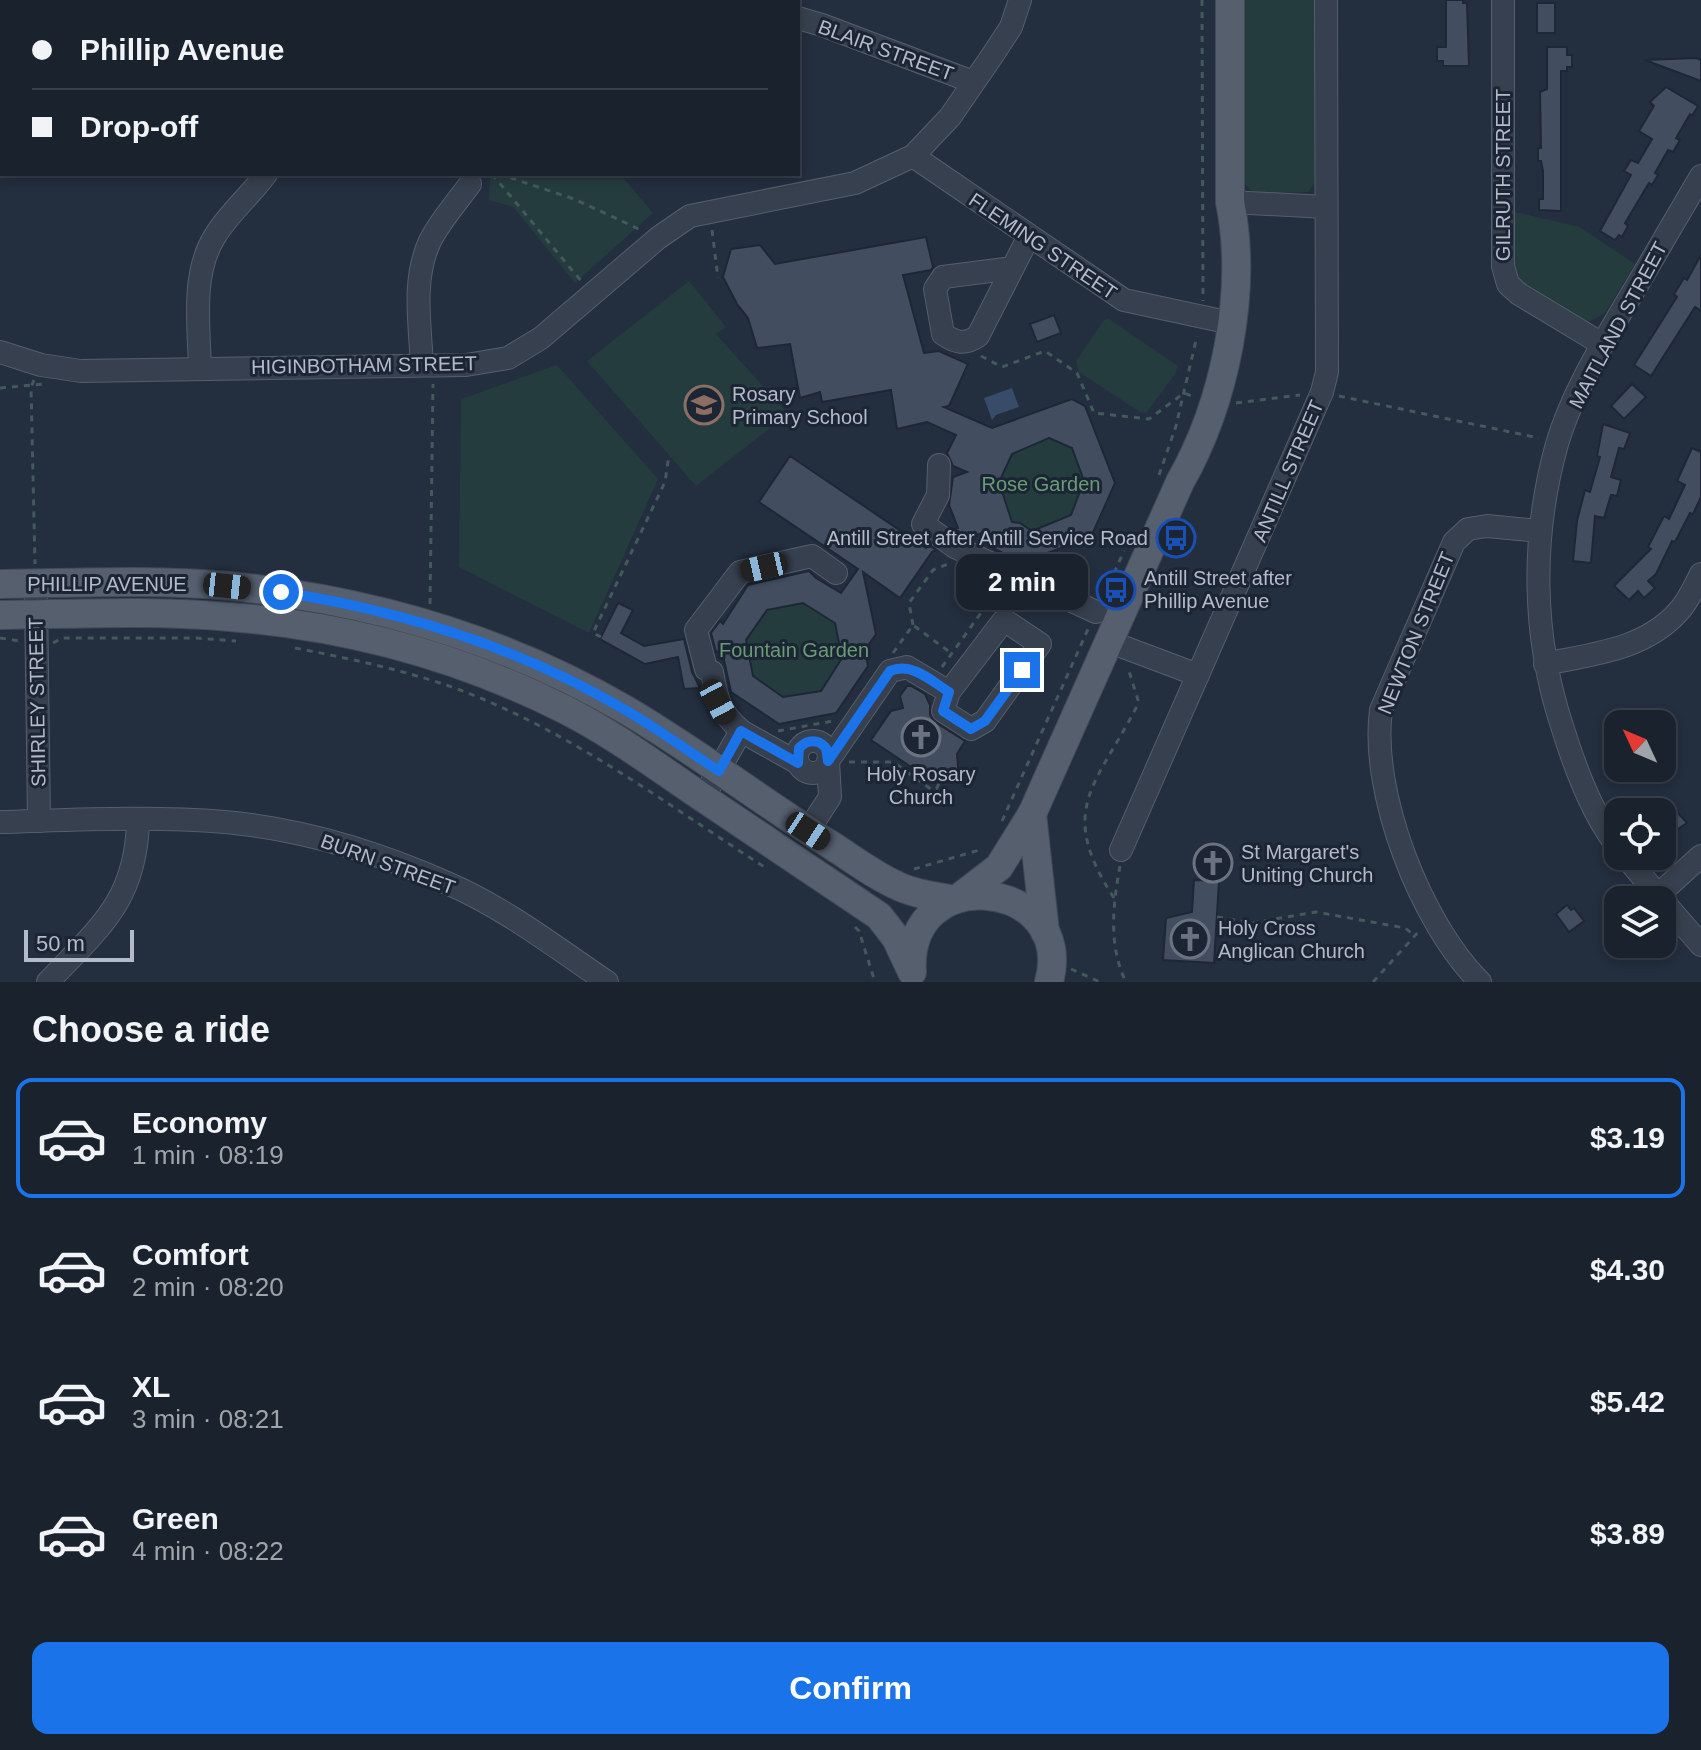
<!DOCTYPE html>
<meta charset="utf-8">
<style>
body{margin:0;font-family:Arial,sans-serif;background:#232a36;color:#f1f3f6;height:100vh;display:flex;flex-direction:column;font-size:30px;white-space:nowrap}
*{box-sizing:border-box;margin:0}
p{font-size:26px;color:#9fa4aa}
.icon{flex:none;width:44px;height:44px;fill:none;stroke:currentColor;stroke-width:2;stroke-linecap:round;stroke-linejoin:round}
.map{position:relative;height:982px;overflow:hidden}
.side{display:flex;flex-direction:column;background:#1a222e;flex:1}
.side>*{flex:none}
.banner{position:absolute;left:0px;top:0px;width:800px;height:176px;box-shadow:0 4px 12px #0003,0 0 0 2px #383f4a;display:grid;align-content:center;height:176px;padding:0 32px;background:#1a222e}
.needle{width:52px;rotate:314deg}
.controls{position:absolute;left:1604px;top:710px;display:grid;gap:16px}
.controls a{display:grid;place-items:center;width:72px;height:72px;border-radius:16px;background:#1a222e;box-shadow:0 4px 12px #0003,0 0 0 2px #383f4a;font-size:40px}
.scale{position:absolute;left:24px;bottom:20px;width:110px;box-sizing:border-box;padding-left:8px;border:4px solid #b3bbc9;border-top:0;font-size:22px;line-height:28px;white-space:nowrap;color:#b3bbc9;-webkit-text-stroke:6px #1c2533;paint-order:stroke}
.end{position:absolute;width:36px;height:36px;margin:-18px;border:10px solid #1a73e8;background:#fff;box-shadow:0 0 0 4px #fff}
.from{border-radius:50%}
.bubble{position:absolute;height:56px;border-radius:16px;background:#1a222e;box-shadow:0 4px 12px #0003,0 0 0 2px #383f4a;font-size:26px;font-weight:800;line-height:56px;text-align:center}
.car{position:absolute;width:24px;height:48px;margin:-24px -12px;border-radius:10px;box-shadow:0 0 6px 2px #0007;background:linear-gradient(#222 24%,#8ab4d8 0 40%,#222 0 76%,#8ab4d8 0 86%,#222 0)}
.banner b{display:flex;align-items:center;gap:28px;height:76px;font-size:30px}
.banner b+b{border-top:2px solid #383f4a}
.banner i{width:20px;height:20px;background:#f1f3f6}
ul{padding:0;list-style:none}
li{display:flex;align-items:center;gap:24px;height:120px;margin:0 16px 12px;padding:0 16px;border:4px solid transparent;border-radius:16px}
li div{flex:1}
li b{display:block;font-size:30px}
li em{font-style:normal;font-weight:800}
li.active{border-color:#1a73e8}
li>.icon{width:72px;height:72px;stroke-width:1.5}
h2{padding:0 32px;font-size:36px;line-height:96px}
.primary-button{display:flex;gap:16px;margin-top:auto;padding:16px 32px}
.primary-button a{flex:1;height:92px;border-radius:16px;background:#1a73e8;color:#fff;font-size:32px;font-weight:800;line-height:92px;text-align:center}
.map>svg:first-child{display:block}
</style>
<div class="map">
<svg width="1701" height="982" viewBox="0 0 1701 982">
<rect width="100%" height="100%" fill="#232e3e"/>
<g fill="#253c3f">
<path d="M1243 0H1318V179L1308 192 1254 194 1244 183Z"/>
<path d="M473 174H620L653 213 575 283 513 207 489 200 490 178Z"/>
<path d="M1511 211 1580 227 1635 264 1605 313 1587 323 1519 285 1513 276Z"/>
<path d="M689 281 726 327 716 334 788 414 696 486 587 361Z"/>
<path d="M1109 319 1178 366 1175 374 1146 413 1140 412 1079 372 1076 361 1104 320Z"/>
<path d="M557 365 658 479 589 633 459 567 461 399Z"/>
<path d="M1049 438 1071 448 1084 481 1071 515 1032 531 1020 523 1012 522 999 482 1012 454Z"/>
<path d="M803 603 835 623 842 658 821 691 783 697 753 676 746 640 767 610Z"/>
</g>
<path fill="#384b68" d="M1012 388 1019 407 996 415 992 420 984 398Z"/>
<g fill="#424e60" stroke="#1e2735" stroke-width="2" fill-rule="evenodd">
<path d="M1446 0H1463V3H1467L1469 66H1443V61H1437V47H1446Z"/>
<rect x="1537" y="3" width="18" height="30"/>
<path d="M1547 47H1567V55H1572V67H1567V71H1561V211L1539 210V199H1543V171L1541 161H1538V148H1541L1540 92 1547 89Z"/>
<path d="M1696 58 1701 60V81L1645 60Z"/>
<path d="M1666 87 1698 106 1692 116 1690 114 1676 138 1680 140 1673 152 1668 150 1655 173 1658 175 1652 185 1649 183 1625 223 1628 226 1622 237 1619 235 1615 240 1600 231 1631 175 1624 171 1631 160 1638 163 1652 139 1639 131 1654 106 1650 102Z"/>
<path d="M926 237 933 267 931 270 903 275 924 353 939 351 968 364 949 406 944 407 992 428 1072 399 1085 406 1115 483 1091 537 1047 553 1049 559 1018 561 993 548 982 533 969 538 955 529 958 528 949 505 953 477 967 472 953 466 947 453 956 435 927 422 897 429 891 390 822 402 820 392 800 398 790 344 757 348 748 318 737 304 723 277 731 249 760 245 775 264ZM1049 438 1072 448 1084 481 1071 515 1032 531 1020 523 1012 522 999 482 1012 454Z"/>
<path d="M1701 255V311L1695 307 1651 376 1634 365 1677 297 1674 294 1684 278 1687 280Z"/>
<path d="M1054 315 1061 333 1037 342 1030 324Z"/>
<path d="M1632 384 1646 397 1624 419 1611 406Z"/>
<path d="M1603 424 1630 433 1624 449 1619 448 1611 477 1621 480 1617 496 1611 495 1604 518 1595 516 1591 563 1573 561 1577 521 1585 490 1590 492 1600 457 1597 456Z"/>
<path d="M1692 448 1701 452V497L1693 514 1690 513 1675 542 1672 541 1656 574 1648 581 1655 588 1644 598 1638 591 1629 600 1614 586 1651 549 1648 547 1664 516 1669 519 1685 485 1677 481Z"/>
<path d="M790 456 926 548 928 545 936 550 932 552 900 598 863 572 876 634 865 650 868 666 836 713 779 724 731 692 722 651 716 652 711 633 720 621 723 624 748 585 809 571 816 578 841 593 858 569 759 502ZM803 603 835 623 842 658 821 691 783 697 753 676 746 640 767 610Z"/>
<path d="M618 603 633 610 621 633 644 646 684 639 692 672 700 688 684 689 678 657 645 664 600 639Z"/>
<path d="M907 686H911L925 694 930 705V715L935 722 965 741 957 754 959 779 935 783 871 740 891 711 903 708 900 696Z"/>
<path d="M1666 800 1687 823 1662 839V812L1656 807Z"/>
<path d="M1194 880 1219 881 1214 963 1163 960 1166 918 1192 912Z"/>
<path d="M1567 905 1571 910 1574 908 1584 921 1569 932 1556 914Z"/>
</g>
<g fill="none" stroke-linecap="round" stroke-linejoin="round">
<g stroke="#555e6c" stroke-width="24">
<g id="minor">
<path d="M269 0 271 2"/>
<path d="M486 0 488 2"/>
<path d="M1503 0V266L1508 284 1519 294 1602 344"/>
<path d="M798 18 822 25 973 82"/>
<path d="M0 130 2 129"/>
<path d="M913 156 1124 300 1231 323"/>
<path d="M1230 202 1326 207"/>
<path d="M1013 268 943 277 935 289 943 334C956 343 965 345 978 336L1029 236"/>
<path d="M0 352 41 365 81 371 466 365 508 358 541 338 658 238 690 216 855 183 913 156 950 117 992 56 1011 27 1020 0"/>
<path d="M422 365C420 324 412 279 430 241 440 221 457 202 470 184"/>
<path d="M200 369C199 326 191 274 215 236 229 213 250 196 266 174"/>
<path d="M939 465 938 495 923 524 955 547 1096 612"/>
<path d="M36 598 39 821"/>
<path d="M1110 642 1198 675"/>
<path d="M1545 664C1592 654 1644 650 1678 612 1688 602 1694 587 1701 574"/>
<path d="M741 731C719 711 717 700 712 672L706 669 696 630 740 572 812 556 836 573"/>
<circle cx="813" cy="757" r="16"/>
<path d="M703 798 741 731 798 763"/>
<path d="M0 822C74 820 151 816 225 822 301 829 377 852 447 883 505 908 555 947 607 982"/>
<path d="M808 831 830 797 828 761 890 671 907 667 949 692 943 711 971 729 985 721 1040 644 1004 620 949 692"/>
<path d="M1618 847C1592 815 1574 765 1562 726 1532 635 1531 537 1557 444 1571 396 1599 350 1624 307 1650 264 1675 220 1701 176"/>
<path d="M1121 850 1322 392 1327 372 1326 0"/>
<path d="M1625 856 1662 900"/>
<path d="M1658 895 1701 856"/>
<path d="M1662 900 1701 945"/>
<path d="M48 982C99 928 136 901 138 821"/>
<path d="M1480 982C1421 923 1370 793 1381 710L1454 542 1468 529 1487 526 1540 531"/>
</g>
</g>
<g stroke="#404957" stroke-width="30">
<g id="major">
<path d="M0 584C76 583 154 579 230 586 370 600 504 639 626 710 697 752 764 803 834 847 854 860 874 875 896 885 913 894 935 896 954 900"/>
<path d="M0 615C76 614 154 610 230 617 346 626 461 657 566 710 611 733 652 763 693 791 755 833 817 875 879 916L896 938 911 970"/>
<path d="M1032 814 1045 932"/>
<path d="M960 897 999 867 1032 814 1180 482C1225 403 1248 292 1230 202V0"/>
<path d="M912 972C905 859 1077 879 1049 982"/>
</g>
</g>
<g stroke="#43595c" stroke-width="3" stroke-dasharray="6 6" stroke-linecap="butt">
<path d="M297 0 300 2"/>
<path d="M1202 0 1203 301"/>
<path d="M376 2 381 0"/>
<path d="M492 174 582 282"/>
<path d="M499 174 574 199 641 230"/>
<path d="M712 230 718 278"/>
<path d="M981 356 1002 367 1045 351 1077 373 1094 413 1149 419 1184 393 1194 397"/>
<path d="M34 380 31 387 35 564"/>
<path d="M0 388 44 384"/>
<path d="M1339 396 1539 438"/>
<path d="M1236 403 1300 395"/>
<path d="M1159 475 1176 426 1197 336"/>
<path d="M975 578 995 591"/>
<path d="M1104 595 1124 551"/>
<path d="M430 604 433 384"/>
<path d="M913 625 909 603 933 570 948 564"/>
<path d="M601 637 593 633 665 482 669 455"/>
<path d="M0 638 20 641"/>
<path d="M53 643 62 638H195L236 641"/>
<path d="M295 648C347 658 399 669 449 686 565 727 663 802 766 868"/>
<path d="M893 653 913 625 951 653"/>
<path d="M942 667 996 592 1009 600 1014 594"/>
<path d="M778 731 833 721"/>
<path d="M849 762H893L932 790 937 788 939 783"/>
<path d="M1002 821 1089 627"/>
<path d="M1120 866C1113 904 1108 946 1126 982"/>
<path d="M914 869 983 849"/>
<path d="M1114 898C1056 809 1096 786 1137 706L1138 700 1128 668"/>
<path d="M1217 917 1252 923 1316 912 1405 928 1415 936"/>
<path d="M855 927 859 931 875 982"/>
<path d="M1071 969 1100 982"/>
<path d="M1373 982 1420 930"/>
</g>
<use href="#minor" stroke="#37404e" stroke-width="22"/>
<use href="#major" stroke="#555f6e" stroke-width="28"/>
</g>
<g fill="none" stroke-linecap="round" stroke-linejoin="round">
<path stroke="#1a73e8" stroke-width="10" d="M281 592C404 611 519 647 627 711 658 729 688 751 719 771L741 731 798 763 799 748C808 739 818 739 826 748L828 761 890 671C912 662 930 680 949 692L943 711 971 729 985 721 1022 670"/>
</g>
<defs>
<g id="school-ring" transform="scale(2)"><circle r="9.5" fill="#1c2533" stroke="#8d6e63" stroke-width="1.5"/><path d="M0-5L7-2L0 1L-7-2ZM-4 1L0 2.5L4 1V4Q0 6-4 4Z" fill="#8d6e63"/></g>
<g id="bus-ring" transform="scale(2)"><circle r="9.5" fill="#1c2533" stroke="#1a4fb4" stroke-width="1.5"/><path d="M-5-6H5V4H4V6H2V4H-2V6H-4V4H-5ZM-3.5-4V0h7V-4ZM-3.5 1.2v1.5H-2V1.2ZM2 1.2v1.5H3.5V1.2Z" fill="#1a4fb4"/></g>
<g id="church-ring" transform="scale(2)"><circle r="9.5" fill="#1c2533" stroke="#6b7280" stroke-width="1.5"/><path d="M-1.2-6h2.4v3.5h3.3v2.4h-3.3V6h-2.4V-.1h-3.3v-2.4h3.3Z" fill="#6b7280"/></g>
</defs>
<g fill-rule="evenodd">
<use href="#school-ring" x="704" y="405"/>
<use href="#bus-ring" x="1176" y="538"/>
<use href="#bus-ring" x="1116" y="590"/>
<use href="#church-ring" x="921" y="737"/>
<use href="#church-ring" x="1213" y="863"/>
<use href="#church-ring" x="1190" y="939"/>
</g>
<g text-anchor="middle" stroke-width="6" stroke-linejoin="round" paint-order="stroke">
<g font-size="20" fill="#b3bbc9" stroke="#1c2533">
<text transform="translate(886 50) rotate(20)" y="7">BLAIR STREET</text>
<text transform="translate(1503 175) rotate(-90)" y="7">GILRUTH STREET</text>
<text transform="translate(1043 246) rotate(34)" y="7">FLEMING STREET</text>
<text transform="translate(1618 325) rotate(-62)" y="7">MAITLAND STREET</text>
<text transform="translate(364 365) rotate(-1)" y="7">HIGINBOTHAM STREET</text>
<text transform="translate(1288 471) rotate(-67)" y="7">ANTILL STREET</text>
<text x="107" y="591">PHILLIP AVENUE</text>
<text transform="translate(1416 633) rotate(-68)" y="7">NEWTON STREET</text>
<text transform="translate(37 702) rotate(-91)" y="7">SHIRLEY STREET</text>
<text transform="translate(388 864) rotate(20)" y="7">BURN STREET</text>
</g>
<g font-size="20" fill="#b3bbc9" stroke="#1c2533" text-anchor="start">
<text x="732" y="401">Rosary<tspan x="732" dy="23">Primary School</tspan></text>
<text x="1148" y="545" text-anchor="end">Antill Street after Antill Service Road</text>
<text x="1144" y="585">Antill Street after<tspan x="1144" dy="23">Phillip Avenue</tspan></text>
<text x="921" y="781" text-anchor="middle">Holy Rosary<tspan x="921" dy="23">Church</tspan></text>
<text x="1241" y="859">St Margaret's<tspan x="1241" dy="23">Uniting Church</tspan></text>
<text x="1218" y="935">Holy Cross<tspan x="1218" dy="23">Anglican Church</tspan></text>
</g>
<g font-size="20" fill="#699b76" stroke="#1c2533">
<text x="1041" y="491">Rose Garden</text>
<text x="794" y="657">Fountain Garden</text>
</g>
</g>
</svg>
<div class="controls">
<a><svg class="needle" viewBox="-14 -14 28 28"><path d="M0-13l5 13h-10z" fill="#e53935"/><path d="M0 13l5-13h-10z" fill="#9fa4aa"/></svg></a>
<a><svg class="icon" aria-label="locate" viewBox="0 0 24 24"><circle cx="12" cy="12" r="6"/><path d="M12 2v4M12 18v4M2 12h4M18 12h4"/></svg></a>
<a><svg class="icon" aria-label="layers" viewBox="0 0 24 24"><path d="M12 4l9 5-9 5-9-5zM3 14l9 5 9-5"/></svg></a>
</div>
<div class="scale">50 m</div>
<i class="end from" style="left:281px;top:592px"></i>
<i class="end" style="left:1022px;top:670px"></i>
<div class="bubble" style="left:956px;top:554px;width:132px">2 min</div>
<i class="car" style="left:764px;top:567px;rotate:257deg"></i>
<i class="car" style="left:227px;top:586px;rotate:96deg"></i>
<i class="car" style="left:718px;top:702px;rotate:152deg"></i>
<i class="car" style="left:808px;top:831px;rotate:123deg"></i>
<div class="banner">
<b><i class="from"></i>Phillip Avenue</b>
<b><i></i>Drop-off</b>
</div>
</div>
<section class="side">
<h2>Choose a ride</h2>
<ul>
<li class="active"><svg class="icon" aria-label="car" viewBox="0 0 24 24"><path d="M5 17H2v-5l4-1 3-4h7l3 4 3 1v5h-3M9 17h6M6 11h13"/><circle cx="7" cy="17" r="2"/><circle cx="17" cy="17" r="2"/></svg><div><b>Economy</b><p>1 min · 08:19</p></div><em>$3.19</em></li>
<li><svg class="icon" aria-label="car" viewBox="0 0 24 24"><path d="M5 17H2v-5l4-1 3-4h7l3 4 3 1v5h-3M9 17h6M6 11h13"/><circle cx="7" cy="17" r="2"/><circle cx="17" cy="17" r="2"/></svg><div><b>Comfort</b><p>2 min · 08:20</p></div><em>$4.30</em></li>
<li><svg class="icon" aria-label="car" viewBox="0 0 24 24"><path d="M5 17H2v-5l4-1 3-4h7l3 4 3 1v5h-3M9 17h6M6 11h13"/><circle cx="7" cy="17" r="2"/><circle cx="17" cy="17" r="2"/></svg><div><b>XL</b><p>3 min · 08:21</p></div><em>$5.42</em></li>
<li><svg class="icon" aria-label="car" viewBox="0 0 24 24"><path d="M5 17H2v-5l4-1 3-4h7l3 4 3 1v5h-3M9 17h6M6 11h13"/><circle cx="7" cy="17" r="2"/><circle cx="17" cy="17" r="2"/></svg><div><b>Green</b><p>4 min · 08:22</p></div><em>$3.89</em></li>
</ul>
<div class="primary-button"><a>Confirm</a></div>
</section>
